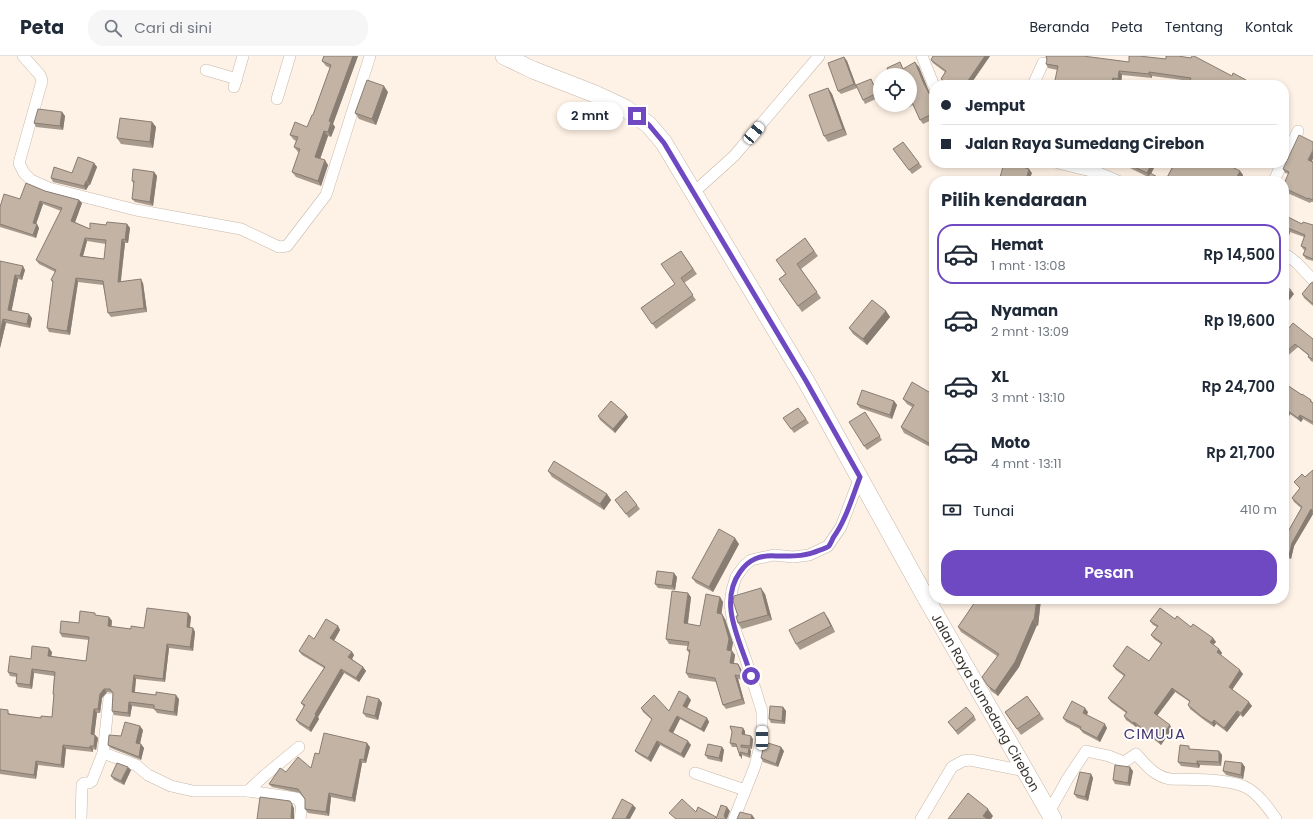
<!DOCTYPE html>
<html lang="id">
<meta charset="utf-8">
<style>
body{margin:0;font-family:Poppins,sans-serif;background:#f6f6f7;color:#1f2937;height:100vh;display:flex;flex-direction:column;font-size:15px;white-space:nowrap}
*{box-sizing:border-box;margin:0}
p{font-size:13px;color:#747a83}
.icon{flex:none;width:22px;height:22px;fill:none;stroke:currentColor;stroke-width:2;stroke-linecap:round;stroke-linejoin:round}
.map{position:relative;flex:1;overflow:hidden}
.drawer{position:absolute;left:929px;top:120px;width:360px;height:428px;display:flex;flex-direction:column;background:#fff;border-radius:16px;box-shadow:0 2px 6px #0003}
.drawer>*{flex:none}
.hud{position:absolute;left:929px;top:24px;width:360px;height:88px;border-radius:16px;box-shadow:0 2px 6px #0003;display:grid;align-content:center;height:88px;padding:0 12px;background:#fff}
.buttons{position:absolute;left:873px;top:12px;display:grid;gap:8px}
.buttons a{display:grid;place-items:center;width:44px;height:44px;border-radius:50%;background:#fff;box-shadow:0 2px 6px #0003;font-size:20px}
.end{position:absolute;width:18px;height:18px;margin:-9px;border:5px solid #6e49c2;background:#fff;box-shadow:0 0 0 2px #fff}
.from{border-radius:50%}
.bubble{position:absolute;height:28px;border-radius:14px;background:#fff;box-shadow:0 2px 6px #0003;font-size:13px;font-weight:600;line-height:28px;text-align:center}
.car{position:absolute;width:12px;height:24px;margin:-12px -6px;border-radius:5px;box-shadow:0 0 3px 1px #0007;background:linear-gradient(#fff 24%,#345 0 40%,#fff 0 76%,#345 0 86%,#fff 0)}
.hud b{display:flex;align-items:center;gap:14px;height:38px;font-size:15px}
.hud b+b{border-top:1px solid #e0e1e3}
.hud i{width:10px;height:10px;background:#1f2937}
ul{padding:0;list-style:none}
li{display:flex;align-items:center;gap:12px;height:60px;margin:0 8px 6px;padding:0 4px;border:2px solid transparent;border-radius:16px}
li div{flex:1}
li b{display:block;font-size:15px}
li em{font-style:normal;font-weight:600}
li.current{border-color:#6e49c2}
li>.icon{width:36px;height:36px;stroke-width:1.5}
h2{padding:0 12px;font-size:18px;line-height:48px}
.pay{display:flex;align-items:center;gap:10px;height:44px;padding:0 12px;font-size:15px}
.pay p{margin-inline-start:auto}
.action{display:flex;gap:8px;margin-top:auto;padding:8px 12px}
.action a{flex:1;height:46px;border-radius:16px;background:#6e49c2;color:#fff;font-size:16px;font-weight:600;line-height:46px;text-align:center}
header{display:flex;align-items:center;gap:24px;box-sizing:border-box;height:56px;padding:0 20px;background:#fff;border-bottom:1px solid #e0e1e3}
header strong{font-size:19px}
nav{display:flex;gap:22px;margin-inline-start:auto;font-size:14px}
.search{width:280px;height:36px;background:#f6f6f7;display:flex;align-items:center;gap:10px;box-sizing:border-box;padding:0 14px;border-radius:16px;color:#747a83;font-size:15px}
.map>svg:first-child{display:block}
</style>
<header>
<strong>Peta</strong>
<div class="search"><svg class="icon" aria-label="search" viewBox="0 0 24 24"><circle cx="10" cy="10" r="6"/><path d="M15 15l6 6"/></svg>Cari di sini</div>
<nav><a>Beranda</a><a>Peta</a><a>Tentang</a><a>Kontak</a></nav>
</header>
<div class="map">
<svg width="1313" height="763" viewBox="0 0 1313 763">
<rect width="100%" height="100%" fill="#fef1e5"/>
<g fill="none" stroke-linecap="round" stroke-linejoin="round">
<g stroke="#c7b8a9" stroke-width="12">
<g id="minor">
<path d="M23 0 40 19 42 25 19 107 24 117 31 124 49 132 136 154 241 173 279 191 287 190 326 139 370 0"/>
<path d="M922 0 934 30"/>
<path d="M206 14 237 23"/>
<path d="M1033 29 1043 7"/>
<path d="M234 31 243 0"/>
<path d="M277 43 290 0"/>
<path d="M1284 104 1298 75"/>
<path d="M1058 107 1099 117 1118 125"/>
<path d="M1274 125 1282 107"/>
<path d="M693 137 734 100 819 0"/>
<path d="M1284 197 1297 207 1313 224"/>
<path d="M109 643 103 697 136 709 148 719 171 730 193 735H248L296 742C304 748 301 754 300 763"/>
<path d="M695 717 745 734"/>
<path d="M248 735 264 720 299 691"/>
<path d="M1049 756 1068 722 1086 695 1109 700 1124 706 1136 698C1146 709 1154 720 1170 723 1191 724 1232 722 1249 733 1260 740 1269 753 1276 763"/>
<path d="M81 763 82 729 84 727H89L92 725 103 697"/>
<path d="M734 763 755 710 762 682V655L746 604 733 568 730 548 732 534 736 521 744 510 751 504 774 499 793 501 809 499 828 490 841 471 860 421"/>
<path d="M921 763 952 711 963 705 970 704 1025 715"/>
</g>
</g>
<g stroke="#c7b8a9" stroke-width="18">
<g id="highway">
<path id="s1" d="M504 0 533 14 595 38 625 52 649 69 664 87 806 325 926 542 1053 763"/>
</g>
</g>
<use href="#minor" stroke="#fff" stroke-width="11"/>
<use href="#highway" stroke="#fff" stroke-width="17"/>
</g>
<g fill="#a79a8d" fill-rule="evenodd">
<path d="M324 0H358L333 68 335 71 331 81 328 80 320 103 328 109 321 130 296 121 292 116 299 97 298 96 294 91 296 85 294 84 290 79 307 71 313 59 330 12 326 10 322 5Z"/>
<path d="M990 0 970 29H947L943 26 941 23 945 16 933 7 931 4Z"/>
<path d="M844 1 847 5 857 32 841 38 838 35Z"/>
<path d="M1129 6 1232 20 1246 24 1249 28 1248 29H1188L1190 25 1152 20V22L1122 19 1121 27 1048 12 1046 8Z"/>
<path d="M919 11 928 33 934 45V63L923 68 920 64 913 49 907 52 905 49H910V19L904 12Z"/>
<path d="M871 23 880 41 865 48 863 44Z"/>
<path d="M828 32 832 38 847 79 828 86 824 80Z"/>
<path d="M388 36 376 69 359 63 355 57Z"/>
<path d="M62 56 65 60 63 74 36 71 34 67Z"/>
<path d="M152 66 156 71 153 92 121 88 117 82Z"/>
<path d="M903 86 922 111 912 118 893 93Z"/>
<path d="M1312 105 1313 106V146H1311L1310 147 1285 136 1284 134V128L1289 118 1285 117 1283 113Z"/>
<path d="M94 107 97 111 90 129H89L86 134 53 126 51 122 72 117Z"/>
<path d="M1110 107H1155L1156 108 1151 118 1165 125 1172 111 1165 107H1224L1240 115 1243 119 1240 125H1146L1148 121 1124 109 1123 111Z"/>
<path d="M1257 107H1275L1273 110 1268 108 1266 112Z"/>
<path d="M154 116 157 120 153 150 135 146 132 143 134 128 132 125Z"/>
<path d="M45 135 79 144 82 147 75 166 90 173 106 169 127 168 130 172 128 187H125L121 225 143 227 147 256 111 261 108 257 103 229 78 226 70 279 49 276 47 272 53 227 51 224 55 216 39 208 36 204 61 155 43 148 36 168 39 172 36 182 0 171V151L20 143ZM87 185 106 188 104 203 83 200Z"/>
<path d="M1284 159 1302 168 1313 169V205L1306 203 1303 199 1305 194H1304L1301 190 1304 181 1290 176 1289 179 1284 176Z"/>
<path d="M805 182 818 200 801 213 821 242 802 256 779 223 785 218Z"/>
<path d="M681 195 697 218 684 227 696 244 656 273 641 252 675 228Z"/>
<path d="M0 205 25 214 22 224 18 223 11 255 32 262 30 272 6 267 0 292Z"/>
<path d="M1313 226V250L1304 242 1302 238Z"/>
<path d="M886 255 890 261 867 289 853 278 849 272Z"/>
<path d="M1284 278 1313 283V306L1311 305 1308 301 1309 300 1298 291 1284 303Z"/>
<path d="M1284 327 1302 339 1311 344 1313 347V369L1303 363 1301 366 1290 358 1289 360 1284 357Z"/>
<path d="M934 339V393L904 377 901 371 912 351 907 348 903 343Z"/>
<path d="M894 345 897 349 892 363 860 352 857 348Z"/>
<path d="M798 352 809 367 794 377 783 362Z"/>
<path d="M865 356 882 384 867 394 864 390Z"/>
<path d="M626 358 628 361 615 377 600 364 598 360Z"/>
<path d="M1313 414V458L1294 490 1291 503 1284 501V480L1285 481 1301 452 1294 446 1292 442 1300 433 1294 426 1305 421Z"/>
<path d="M548 415 607 438 611 444 604 454 552 421Z"/>
<path d="M615 444 637 449 640 453 629 462Z"/>
<path d="M739 488 713 536 696 527 692 522Z"/>
<path d="M677 521 675 534 658 532 655 528Z"/>
<path d="M765 538 772 564 742 573 738 567V560Z"/>
<path d="M691 541 688 568 700 570 720 541 723 546 721 558 725 563 733 587 731 594 732 595 735 599 734 607 738 608 741 613 744 621 743 624 738 623 745 648 726 653 723 649 716 626 689 622 686 617 689 597 687 594 688 590 669 588 666 583Z"/>
<path d="M977 543H1041L1038 570 1037 569 1019 611 998 640 991 635 988 630 997 600 961 576 958 571Z"/>
<path d="M188 557 191 561 190 572H193L195 576 193 595 169 592 165 626 136 623 135 636 179 643 177 660 157 657 154 653 132 650 130 661 114 659 112 655 113 637 107 636 102 642 100 657H97L94 679H95L98 682 96 694 93 693V696L66 693 64 712 38 709 36 723 0 718V653L11 658 41 662 52 661 54 640 53 638 54 620 34 617 32 633 18 631 16 627 17 621 10 620 8 616 31 603 52 596 51 600 86 605 89 584 62 581 60 577 79 567 97 560 109 561 112 565 111 571 131 573 144 572Z"/>
<path d="M828 562 835 576 800 594 796 588Z"/>
<path d="M1175 563 1213 582 1216 586 1213 589 1219 593 1222 597 1221 599 1243 618 1232 634 1252 650 1243 661 1240 659 1227 676 1216 668 1214 671 1204 664 1190 653 1188 649 1190 646 1175 636 1157 660 1172 673 1161 689 1137 670 1136 671 1126 664 1124 660 1126 657 1111 646 1108 642 1124 620 1116 614 1113 610 1149 605 1161 588 1154 583 1151 579 1157 571 1153 569 1150 565Z"/>
<path d="M338 570 340 574 334 585 352 596 354 599 352 603 363 611 366 615 359 626 344 617 318 661 319 663 311 676 299 668 296 664 304 651 301 647 324 612 302 599 299 595 314 583Z"/>
<path d="M1027 640 1044 663 1021 679 1005 656Z"/>
<path d="M379 643 382 647 378 664 366 661 363 657Z"/>
<path d="M691 644 687 652 707 662 709 666 704 676 680 663 673 677 691 689 684 702 660 689 651 706 638 698 635 695 652 664 643 656 641 652 669 655Z"/>
<path d="M783 651 786 655 785 668 771 667 769 663Z"/>
<path d="M1088 656 1087 659 1107 672 1100 686 1083 677 1080 673 1066 666 1063 662Z"/>
<path d="M974 660 976 664 958 679 948 666Z"/>
<path d="M143 674 140 688 144 692 141 704 111 692 108 689 121 680Z"/>
<path d="M745 675V679L753 683 752 693H750L751 695 750 702 742 699V703L737 691H732L730 687Z"/>
<path d="M370 691 366 707H362L355 746 331 741 329 760 308 757 305 753V743L300 737 272 731 269 728 286 716 311 712 319 698Z"/>
<path d="M722 691 724 694 722 706 708 703 705 699Z"/>
<path d="M1192 694 1219 695 1222 699 1221 710 1200 709 1199 712 1181 710 1178 706Z"/>
<path d="M784 695 778 711 763 706 761 702Z"/>
<path d="M1242 707 1245 711 1243 723 1226 719 1223 715Z"/>
<path d="M131 714 124 729 114 724 111 720Z"/>
<path d="M1133 715 1130 730 1115 728 1113 724Z"/>
<path d="M1091 718 1093 722 1088 745 1077 742 1074 738Z"/>
</g>
<g fill="#887d73">
<path d="M353 0H358L333 68 335 71 331 81 328 76 329 65Z"/>
<path d="M985 0H990L970 29H965Z"/>
<path d="M844 1 847 5 857 32 854 28Z"/>
<path d="M915 6 919 11 928 33 934 45V47L924 28Z"/>
<path d="M1119 15 1122 19 1121 27 1118 23Z"/>
<path d="M1149 16 1152 20V22L1149 18Z"/>
<path d="M1113 22 1116 26 1115 29H1111Z"/>
<path d="M871 23 880 41 877 37Z"/>
<path d="M1246 24 1249 28 1248 29H1243Z"/>
<path d="M384 30 388 36 376 69 372 63Z"/>
<path d="M828 32 832 38 847 79 843 73Z"/>
<path d="M62 56 65 60 63 74 60 70Z"/>
<path d="M152 66 156 71 153 92 150 86Z"/>
<path d="M324 75 328 80 319 106 315 101Z"/>
<path d="M1284 80 1286 83 1284 88Z"/>
<path d="M1313 94V103L1311 107 1308 104Z"/>
<path d="M325 104 328 109 321 130 318 125Z"/>
<path d="M94 107 97 111 90 129 87 125Z"/>
<path d="M1121 107H1123L1124 109 1123 111Z"/>
<path d="M1152 107H1155L1156 108 1149 121 1147 117Z"/>
<path d="M1264 107H1267L1268 108 1266 112Z"/>
<path d="M1271 107H1275L1273 110Z"/>
<path d="M1029 113 1032 117 1029 125 1026 124Z"/>
<path d="M1240 115 1243 119 1240 125H1235Z"/>
<path d="M154 116 157 120 153 150 150 146Z"/>
<path d="M1197 121 1200 125H1194Z"/>
<path d="M1213 121 1216 125H1211Z"/>
<path d="M86 125 89 129 86 134 84 130Z"/>
<path d="M79 144 82 147 74 169 71 165Z"/>
<path d="M40 145 43 148 35 171 33 167Z"/>
<path d="M37 168 39 172 36 182 33 179Z"/>
<path d="M127 168 130 172 128 187 125 184Z"/>
<path d="M1288 172 1290 176 1289 179 1286 175Z"/>
<path d="M85 182 87 185 82 204 80 200Z"/>
<path d="M122 183 125 187 120 230 118 226Z"/>
<path d="M23 210 25 214 22 224 20 220Z"/>
<path d="M15 219 18 223 11 258 8 254Z"/>
<path d="M76 222 78 226 70 279 67 275Z"/>
<path d="M141 223 143 227 147 256 144 252Z"/>
<path d="M1291 234 1294 238 1284 251V243Z"/>
<path d="M886 255 890 261 867 289 863 283Z"/>
<path d="M29 258 32 262 30 272 27 268Z"/>
<path d="M3 263 6 267 0 292V277Z"/>
<path d="M894 345 897 349 892 363 890 359Z"/>
<path d="M1288 355 1290 358 1289 360 1286 356Z"/>
<path d="M626 358 628 361 615 377 613 373Z"/>
<path d="M1300 359 1303 363 1301 366 1298 362Z"/>
<path d="M607 438 611 444 604 454 600 448Z"/>
<path d="M1311 453 1313 458 1294 490 1291 503 1289 500 1292 487Z"/>
<path d="M735 482 739 488 713 536 709 531Z"/>
<path d="M674 517 677 521 675 534 672 530Z"/>
<path d="M761 532 765 538 772 564 768 559Z"/>
<path d="M688 537 691 541 687 572 684 567Z"/>
<path d="M720 541 723 546 721 562 717 557Z"/>
<path d="M1037 543H1041L1038 570 1034 564Z"/>
<path d="M824 556 828 562 835 576 831 570Z"/>
<path d="M188 557 191 561 189 575 187 571Z"/>
<path d="M722 558 725 563 733 587 731 598 727 594Z"/>
<path d="M109 561 112 565 111 574 108 570Z"/>
<path d="M1033 564 1037 569 1019 611 998 640 995 635Z"/>
<path d="M338 570 340 574 333 586 330 582Z"/>
<path d="M193 572 195 576 193 595 190 591Z"/>
<path d="M1213 582 1216 586 1212 590 1210 586Z"/>
<path d="M167 588 169 592 165 626 163 623Z"/>
<path d="M49 592 52 596 51 603 48 600Z"/>
<path d="M1219 593 1222 597 1220 600 1217 596Z"/>
<path d="M732 595 735 599 733 611 730 607Z"/>
<path d="M352 596 354 599 351 605 348 601Z"/>
<path d="M738 608 741 613 744 621 743 624 740 620Z"/>
<path d="M363 611 366 615 359 626 356 622Z"/>
<path d="M32 613 34 617 32 633 30 629Z"/>
<path d="M341 613 344 617 318 661 319 663 311 676 309 672 315 658Z"/>
<path d="M1240 614 1243 618 1231 635 1229 631Z"/>
<path d="M134 619 136 623 134 640 132 636Z"/>
<path d="M735 619 738 623 745 648 742 643Z"/>
<path d="M1172 632 1175 636 1156 661 1154 657Z"/>
<path d="M104 633 107 636 102 642 100 657 98 653 100 638Z"/>
<path d="M176 639 179 643 177 660 174 656Z"/>
<path d="M688 640 691 644 686 654 683 650Z"/>
<path d="M379 643 382 647 378 664 375 660Z"/>
<path d="M129 646 132 650 130 661 128 657Z"/>
<path d="M1249 646 1252 650 1243 661 1241 657Z"/>
<path d="M783 651 786 655 785 668 782 665Z"/>
<path d="M1085 652 1088 656 1086 660 1083 657Z"/>
<path d="M94 653 97 657 94 682 91 678Z"/>
<path d="M1237 655 1240 659 1227 676 1224 672Z"/>
<path d="M677 660 680 663 672 679 669 675Z"/>
<path d="M707 662 709 666 704 676 701 673Z"/>
<path d="M1214 664 1216 668 1214 671 1212 667Z"/>
<path d="M1134 666 1137 670 1136 671 1133 667Z"/>
<path d="M1105 668 1107 672 1100 686 1097 682Z"/>
<path d="M1170 669 1172 673 1161 689 1158 685Z"/>
<path d="M140 670 143 674 139 691 136 687Z"/>
<path d="M743 672 745 675V682L742 678Z"/>
<path d="M95 679 98 682 96 694 94 690Z"/>
<path d="M751 680 753 683 752 693 750 690Z"/>
<path d="M657 685 660 689 651 706 648 702Z"/>
<path d="M688 685 691 689 684 702 681 698Z"/>
<path d="M367 687 370 691 366 707 364 704Z"/>
<path d="M141 688 144 692 141 704 139 701Z"/>
<path d="M63 689 66 693 64 712 61 709Z"/>
<path d="M90 690 93 693V696L90 692Z"/>
<path d="M722 691 724 694 722 706 719 702Z"/>
<path d="M781 691 784 695 778 711 776 708Z"/>
<path d="M749 692 751 695 750 702 748 698Z"/>
<path d="M1219 695 1222 699 1221 710 1219 706Z"/>
<path d="M740 696 742 699V703L740 700Z"/>
<path d="M360 703 362 707 355 746 352 742Z"/>
<path d="M36 705 38 709 36 723 34 719Z"/>
<path d="M1197 705 1200 709 1199 712 1197 708Z"/>
<path d="M1242 707 1245 711 1243 723 1241 719Z"/>
<path d="M128 711 131 714 124 729 121 725Z"/>
<path d="M1130 711 1133 715 1130 730 1128 727Z"/>
<path d="M1091 718 1093 722 1088 745 1085 741Z"/>
<path d="M329 737 331 741 329 760 326 756Z"/>
<path d="M290 745 294 752V763H292L291 761Z"/>
<path d="M633 749 636 752 630 763 626 762Z"/>
<path d="M727 751 730 755 727 763H726L724 760Z"/>
<path d="M988 753 993 760 991 763H986L983 760Z"/>
<path d="M752 759 755 763H751Z"/>
</g>
<g fill="#c2b3a4" stroke="#887d73" fill-rule="evenodd">
<path d="M324 0H353L329 65 331 66 328 76 324 75 315 101 325 104 318 125 292 116 300 93 294 91 298 81 290 79 295 66 307 71 312 59H313L331 9 322 5Z"/>
<path d="M933 0H985L965 29H950L941 23 946 15 931 4Z"/>
<path d="M1046 0H1083L1129 6V0H1139L1166 3V0H1178L1191 2 1192 0H1194L1232 20 1233 17 1246 24 1243 29H1188L1191 22 1149 16V18L1119 15 1118 23 1113 22 1111 29H1054L1058 10 1046 8 1047 3Z"/>
<path d="M844 1 854 28 838 35 828 7Z"/>
<path d="M900 6 903 13 915 6 924 28 934 47V57L920 64 911 44H910V19H890L887 12Z"/>
<path d="M871 23 877 37 863 44 856 29Z"/>
<path d="M367 24 384 30 372 63 355 57Z"/>
<path d="M828 32 843 73 824 80 809 39Z"/>
<path d="M38 53 62 56 60 70 34 67Z"/>
<path d="M120 62 152 66 150 86 117 82Z"/>
<path d="M1299 79 1313 86V94L1308 104 1313 106V144L1308 142V143L1284 132V128L1289 116 1283 113Z"/>
<path d="M903 86 919 107 909 114 893 93Z"/>
<path d="M78 101 94 107 87 125H86L84 130 51 122 54 111 72 117Z"/>
<path d="M1004 107H1010L1029 113 1026 124 1032 125H999Z"/>
<path d="M1126 107H1152L1147 117Z"/>
<path d="M1170 107H1224L1240 115 1235 125H1222L1213 121 1211 125H1205L1197 121 1194 125H1146L1150 117 1165 125 1174 109Z"/>
<path d="M133 113 154 116 150 146 132 143 134 125H132Z"/>
<path d="M26 127 45 135 79 144 71 165 90 173V167L106 169 107 166 127 168 125 184 122 183 118 226 141 223 144 252 108 257 103 225 76 222 67 275 47 272 53 225 51 224 56 214 36 204 62 152 40 145 33 167 37 168 33 179 0 168V151L4 138 20 143ZM85 182 106 184 104 203 80 200Z"/>
<path d="M1284 159 1302 168 1303 166 1313 169V203L1303 199 1306 192 1301 190 1305 179 1288 172 1286 175 1284 174Z"/>
<path d="M805 182 814 195 797 208 817 236 798 250 779 223 786 218 776 204Z"/>
<path d="M681 195 693 213 681 222 693 239 652 268 641 252 675 228 661 208Z"/>
<path d="M0 205 23 210 20 220 15 219 8 254 29 258 27 268 3 263 0 277Z"/>
<path d="M1313 226V248L1302 238 1311 227Z"/>
<path d="M1284 229 1291 234 1284 243Z"/>
<path d="M872 244 886 255 863 283 849 272Z"/>
<path d="M1293 267 1313 283V303L1308 301 1309 299 1295 288 1284 298V278Z"/>
<path d="M912 326 934 339V390L901 371 914 349 903 343Z"/>
<path d="M1284 327 1302 339V338L1311 344 1310 345 1313 347V366L1300 359 1298 362 1288 355 1286 356 1284 355Z"/>
<path d="M862 334 894 345 890 359 857 348Z"/>
<path d="M611 345 626 358 613 373 598 360Z"/>
<path d="M798 352 806 363 791 373 783 362Z"/>
<path d="M865 356 880 380 864 390 849 366Z"/>
<path d="M554 405 607 438 600 448 548 415Z"/>
<path d="M1313 414V456L1311 453 1292 487 1289 500 1284 498V480L1285 481 1302 451 1292 442 1300 432 1294 426 1302 418 1305 421Z"/>
<path d="M626 435 637 449 626 458 615 444Z"/>
<path d="M719 473 735 482 709 531 692 522Z"/>
<path d="M657 515 674 517 672 530 655 528Z"/>
<path d="M761 532 768 559 738 567 736 560H738L733 545 734 540Z"/>
<path d="M672 535 688 537 684 567 700 570 706 538 720 541 717 557 722 558 729 583 727 594 732 595 730 607 738 608 741 616 740 620 735 619 742 643 723 649 715 622 686 617 690 594H687L689 586 666 583Z"/>
<path d="M977 543H1037L1034 564H1033L1015 606 995 635 988 630 982 621 999 598 958 571Z"/>
<path d="M147 552 188 557 187 571 193 572 190 591 167 588 163 623 134 619 132 636 156 639V636L176 639 174 656 154 653V649L129 646 128 657 112 655 113 637 110 633H104L100 638 98 653H94L91 678 95 679 94 690H90V692L63 689 61 709 36 705 34 719 0 714V653L8 654V658L41 662V660L52 661 54 638H53L55 616 32 613 30 629 16 627 17 618 8 616 10 600 31 603 32 590 49 592 48 600 86 605 89 581 60 577 61 565 79 567 80 555 95 557V559L109 561 108 570 131 573V570L144 572Z"/>
<path d="M1160 552 1175 563 1177 560 1191 571 1193 568 1213 582 1210 586 1219 593 1217 596 1240 614 1229 631 1249 646 1241 657 1237 655 1224 672 1214 664 1212 667 1201 660 1188 649 1190 645 1172 632 1154 657 1170 669 1158 685 1134 666 1133 667 1124 660 1127 656 1108 642 1125 619 1113 610 1127 590 1149 605 1162 587 1151 579 1158 570 1150 565Z"/>
<path d="M824 556 831 570 796 588 789 574Z"/>
<path d="M326 563 338 570 330 582 352 596 348 601 363 611 356 622 341 613 315 658 316 659 309 672 296 664 305 649 301 647 325 611 299 595 309 579 314 583Z"/>
<path d="M679 635 688 640 683 650 707 662 701 673 677 660 669 675 688 685 681 698 657 685 648 702 635 695 652 663 641 652 654 639 669 655Z"/>
<path d="M367 640 379 643 375 660 363 657Z"/>
<path d="M1027 640 1040 658 1017 673 1005 656Z"/>
<path d="M1072 645 1085 652 1083 657 1105 668 1097 682 1080 673 1081 671 1063 662Z"/>
<path d="M770 650 783 651 782 665 769 663Z"/>
<path d="M966 651 974 660 956 675 948 666Z"/>
<path d="M125 666 140 670 136 687 141 688 139 701 108 689 109 679 121 680Z"/>
<path d="M730 670 743 672 742 678 751 680 750 690 741 689V691L749 692 748 698 740 696V700L736 688 730 687 732 676Z"/>
<path d="M324 677 367 687 364 704 360 703 352 742 329 737 326 756 305 753V743L298 733 269 728 280 712 286 716 298 701 311 712 315 697 319 698Z"/>
<path d="M768 687 781 691 776 708 761 702 763 693 765 694Z"/>
<path d="M708 688 722 691 719 702 705 699Z"/>
<path d="M1180 689 1189 690V693L1219 695V706L1197 705V708L1178 706Z"/>
<path d="M1225 705 1242 707 1241 719 1223 715Z"/>
<path d="M117 707 128 711 121 725 111 720Z"/>
<path d="M1115 709 1130 711 1128 727 1113 724Z"/>
<path d="M1080 716 1091 718 1085 741 1074 738Z"/>
<path d="M968 737 988 753 983 760 988 763H948Z"/>
<path d="M260 741 290 745 292 748 291 761 292 763H257Z"/>
<path d="M622 743 633 749 626 762 629 763H612Z"/>
<path d="M682 743 696 756 698 751 716 761 714 763H676L669 757Z"/>
<path d="M721 749 727 751 724 760 726 763H716Z"/>
<path d="M740 756 752 759 751 763H737Z"/>
</g>
<g fill="none" stroke-linecap="round" stroke-linejoin="round">
<path stroke="#6e49c2" stroke-width="5" d="M637 60 649 69 664 87 806 325 860 421C852 442 846 464 833 482 832 485 830 488 829 490 827 492 823 493 820 494 805 501 792 500 776 500 760 499 749 503 740 516 717 548 742 588 751 620"/>
</g>
<g text-anchor="middle" stroke-width="3.5" stroke-linejoin="round" paint-order="stroke">
<g font-size="13" fill="#39332d" stroke="#fff">
<text dy="5" stroke="none"><textPath href="#s1" startOffset="830">Jalan Raya Sumedang Cirebon</textPath></text>
</g>
<g font-size="15" letter-spacing="1" fill="#453672" stroke="#fff">
<text x="1155" y="683">CIMUJA</text>
</g>
</g>
</svg>
<div class="buttons">
<a><svg class="icon" aria-label="locate" viewBox="0 0 24 24"><circle cx="12" cy="12" r="6"/><path d="M12 2v4M12 18v4M2 12h4M18 12h4"/></svg></a>
</div>
<i class="end from" style="left:751px;top:620px"></i>
<i class="end" style="left:637px;top:60px"></i>
<div class="bubble" style="left:557px;top:46px;width:66px">2 mnt</div>
<i class="car" style="left:754px;top:77px;rotate:40deg"></i>
<i class="car" style="left:762px;top:682px;rotate:0deg"></i>
<div class="hud">
<b><i class="from"></i>Jemput</b>
<b><i></i>Jalan Raya Sumedang Cirebon</b>
</div>
<section class="drawer">
<h2>Pilih kendaraan</h2>
<ul>
<li class="current"><svg class="icon" aria-label="car" viewBox="0 0 24 24"><path d="M5 17H2v-5l4-1 3-4h7l3 4 3 1v5h-3M9 17h6M6 11h13"/><circle cx="7" cy="17" r="2"/><circle cx="17" cy="17" r="2"/></svg><div><b>Hemat</b><p>1 mnt · 13:08</p></div><em>Rp 14,500</em></li>
<li><svg class="icon" aria-label="car" viewBox="0 0 24 24"><path d="M5 17H2v-5l4-1 3-4h7l3 4 3 1v5h-3M9 17h6M6 11h13"/><circle cx="7" cy="17" r="2"/><circle cx="17" cy="17" r="2"/></svg><div><b>Nyaman</b><p>2 mnt · 13:09</p></div><em>Rp 19,600</em></li>
<li><svg class="icon" aria-label="car" viewBox="0 0 24 24"><path d="M5 17H2v-5l4-1 3-4h7l3 4 3 1v5h-3M9 17h6M6 11h13"/><circle cx="7" cy="17" r="2"/><circle cx="17" cy="17" r="2"/></svg><div><b>XL</b><p>3 mnt · 13:10</p></div><em>Rp 24,700</em></li>
<li><svg class="icon" aria-label="car" viewBox="0 0 24 24"><path d="M5 17H2v-5l4-1 3-4h7l3 4 3 1v5h-3M9 17h6M6 11h13"/><circle cx="7" cy="17" r="2"/><circle cx="17" cy="17" r="2"/></svg><div><b>Moto</b><p>4 mnt · 13:11</p></div><em>Rp 21,700</em></li>
</ul>
<div class="pay"><svg class="icon" aria-label="cash" viewBox="0 0 24 24"><path d="M3 7h18v10H3z"/><circle cx="12" cy="12" r="2"/></svg>Tunai<p>410 m</p></div>
<div class="action"><a>Pesan</a></div>
</section>
</div>
